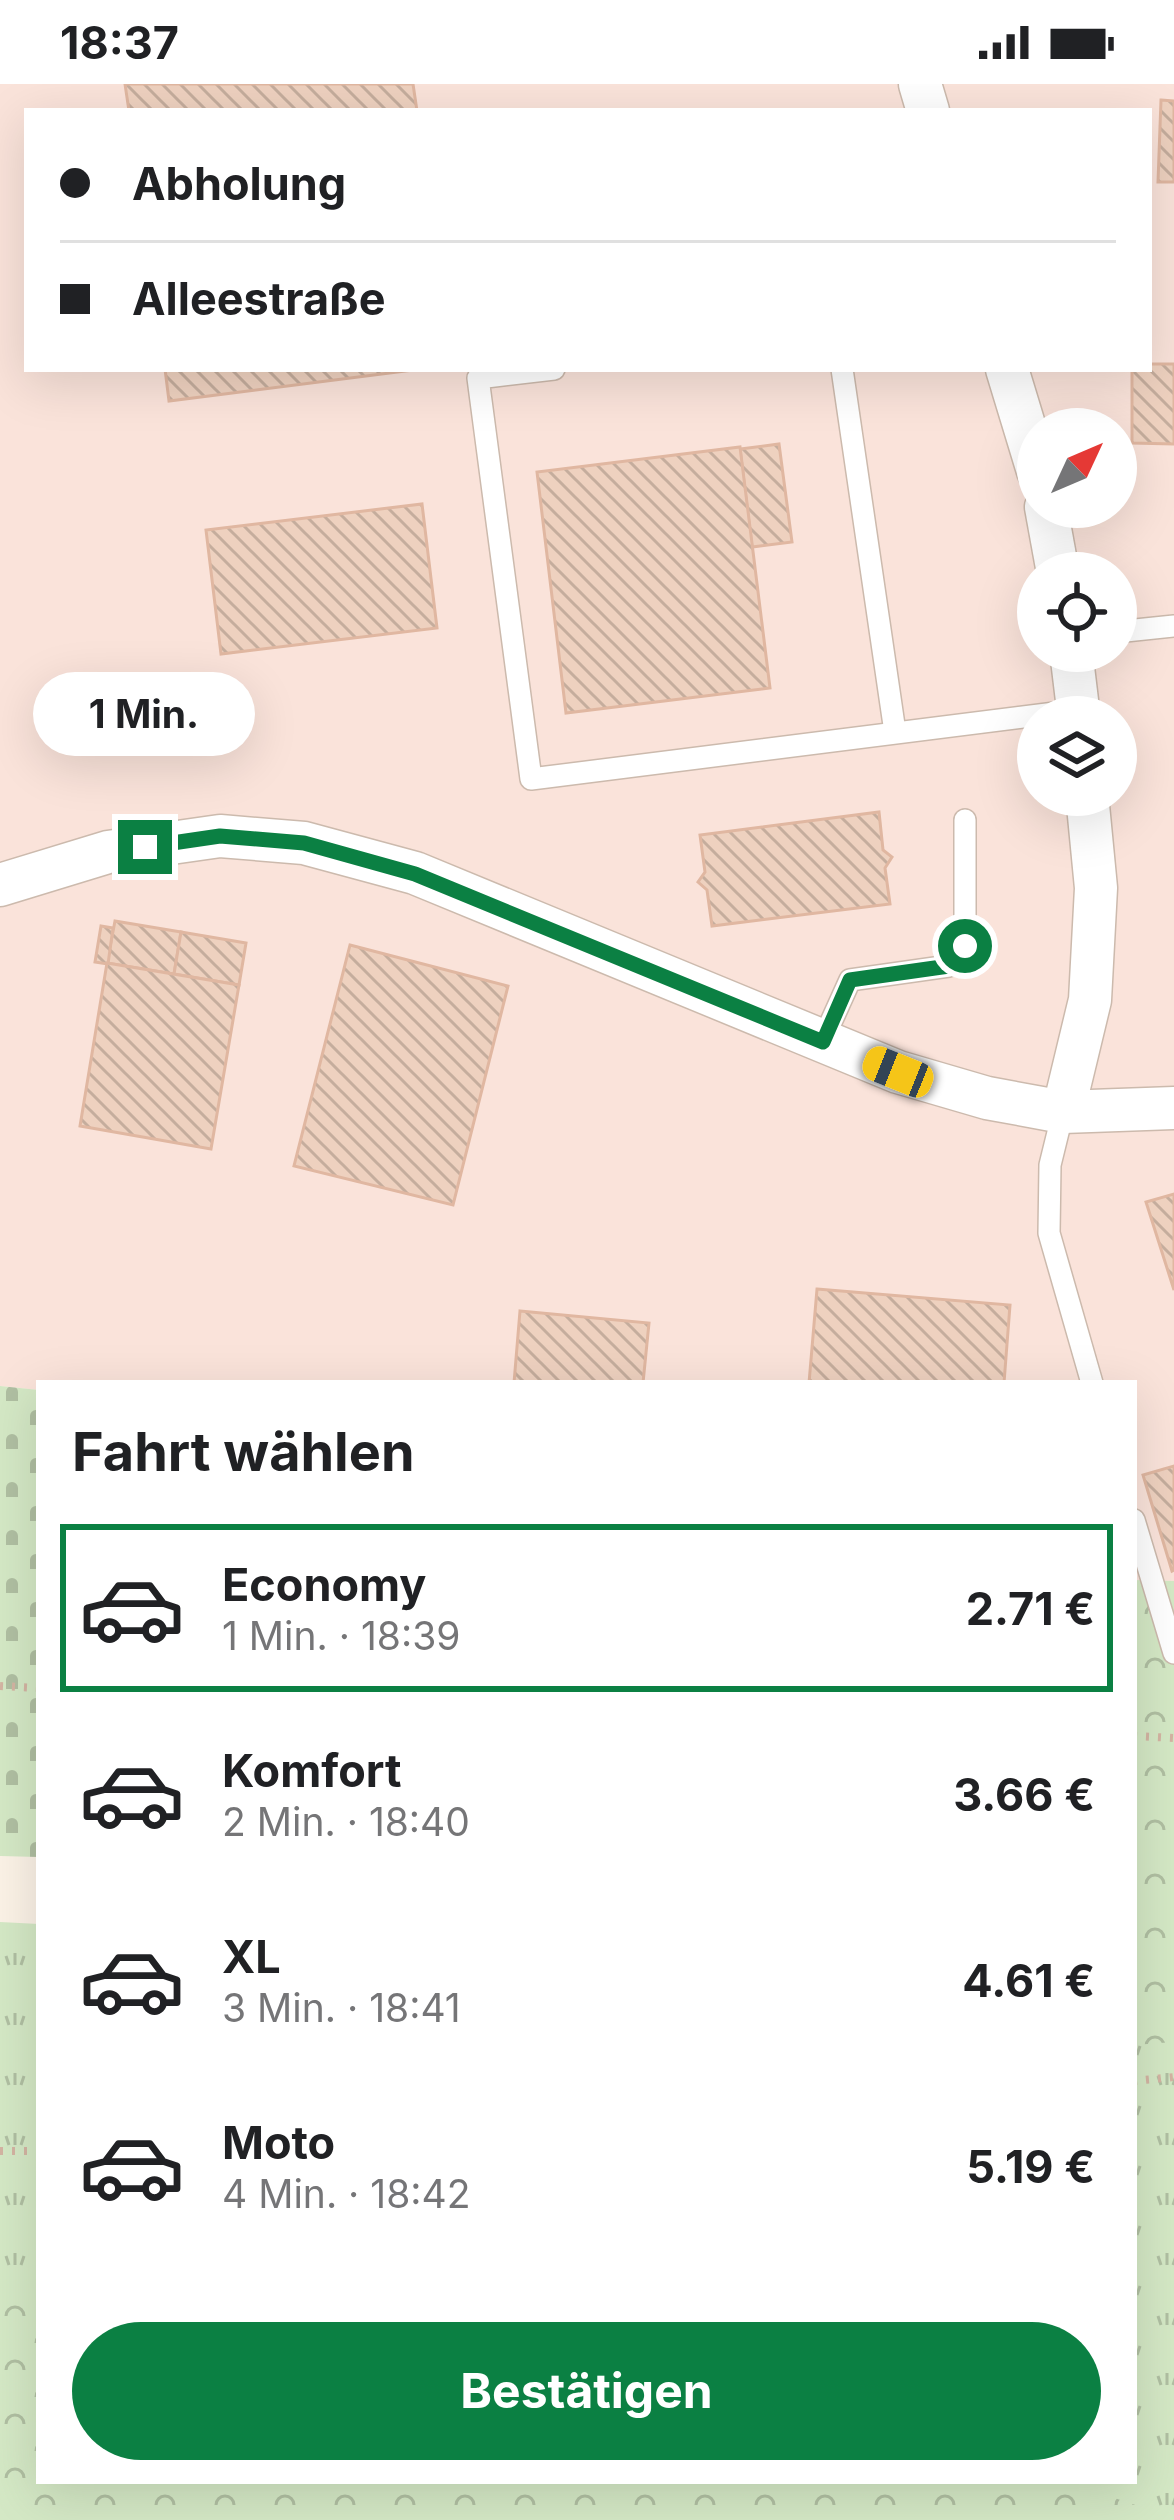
<!DOCTYPE html>
<html lang="de">
<meta charset="utf-8">
<style>
body{margin:0;font-family:Inter,sans-serif;background:#f6f6f6;color:#202124;height:100vh;display:flex;flex-direction:column;font-size:45px;white-space:nowrap}
*{box-sizing:border-box;margin:0}
p{font-size:39px;color:#757577}
.icon{flex:none;width:66px;height:66px;fill:none;stroke:currentColor;stroke-width:2;stroke-linecap:round;stroke-linejoin:round}
.map{position:relative;flex:1;overflow:hidden}
.details{position:absolute;left:36px;top:1296px;width:1101px;height:1104px;display:flex;flex-direction:column;background:#fff;border-radius:0px;box-shadow:0 12px 48px #0002}
.details>*{flex:none}
.banner{position:absolute;left:24px;top:24px;width:1128px;height:264px;border-radius:0px;box-shadow:0 12px 48px #0002;display:grid;align-content:center;height:264px;padding:0 36px;background:#fff}
.needle{width:78px;rotate:46deg}
.fabs{position:absolute;left:1017px;top:324px;display:grid;gap:24px}
.fabs a{display:grid;place-items:center;width:120px;height:120px;border-radius:50%;background:#fff;box-shadow:0 12px 48px #0002;font-size:60px}
.end{position:absolute;width:54px;height:54px;margin:-27px;border:15px solid #0b8043;background:#fff;box-shadow:0 0 0 6px #fff}
.from{border-radius:50%}
.bubble{position:absolute;height:84px;border-radius:42px;background:#fff;box-shadow:0 12px 48px #0002;font-size:39px;font-weight:700;line-height:84px;text-align:center}
.car{position:absolute;width:36px;height:72px;margin:-36px -18px;border-radius:15px;box-shadow:0 0 9px 3px #0007;background:linear-gradient(#f5c518 24%,#345 0 40%,#f5c518 0 76%,#345 0 86%,#f5c518 0)}
.banner b{display:flex;align-items:center;gap:42px;height:114px;font-size:45px}
.banner b+b{border-top:3px solid #e0e0e0}
.banner i{width:30px;height:30px;background:#202124}
ul{padding:0;list-style:none}
li{display:flex;align-items:center;gap:36px;height:168px;margin:0 24px 18px;padding:0 12px;border:6px solid transparent;border-radius:0px}
li div{flex:1}
li b{display:block;font-size:45px}
li em{font-style:normal;font-weight:700}
li.selected{border-color:#0b8043}
li>.icon{width:108px;height:108px;stroke-width:1.5}
h2{padding:0 36px;font-size:54px;line-height:144px}
.cta{display:flex;gap:24px;margin-top:auto;padding:24px 36px}
.cta a{flex:1;height:138px;border-radius:72px;background:#0b8043;color:#fff;font-size:48px;font-weight:700;line-height:138px;text-align:center}
.status{display:flex;justify-content:space-between;align-items:center;height:84px;padding:0 60px;background:#fff;direction:ltr}
.status svg{height:33px;fill:currentColor}
.map>svg:first-child{display:block}
</style>
<div class="status"><b>18:37</b><svg viewBox="0 0 49 12"><path d="M0 12V9h3v3zM5 12V6h3v6zM10 12V3h3v9zM15 12V0h3v12zM26 1h20v11H26zM47 4h2v5h-2z"/></svg></div>
<div class="map">
<svg width="1174" height="2436" viewBox="0 0 1174 2436">
<defs>
<pattern id="forest-crowns" width="20" height="18" patternUnits="userSpaceOnUse" patternTransform="scale(3)"><rect width="20" height="18" fill="#d4e8c5"/><path d="M2 6a3 3 0 1 1 6 0M12 15a3 3 0 1 1 6 0" fill="none" stroke="#b0bfa2"/></pattern>
<pattern id="cemetery-stones" width="16" height="16" patternUnits="userSpaceOnUse" patternTransform="scale(3)"><rect width="16" height="16" fill="#d4e8c5"/><path d="M2 7V4a2 2 0 0 1 4 0v3zM10 15v-3a2 2 0 0 1 4 0v3z" fill="#b0bfa2"/></pattern>
<pattern id="park-tufts" width="24" height="20" patternUnits="userSpaceOnUse" patternTransform="scale(3)"><rect width="24" height="20" fill="#d4e8c5"/><path d="M3 7l-1-3M5 7V3M7 7l1-3M15 17l-1-3M17 17v-4M19 17l1-3" fill="none" stroke="#b0bfa2"/></pattern>
<pattern id="building-back-hatch" width="6" height="6" patternUnits="userSpaceOnUse" patternTransform="scale(3)"><rect width="6" height="6" fill="#eed1bf"/><path d="M-1 5l2 2M0 0l6 6M5-1l2 2" fill="none" stroke="#c5ad9d"/></pattern>
</defs>
<rect width="100%" height="100%" fill="#fbf2e6"/>
<path fill="#fae3da" fill-rule="evenodd" d="M0 0H1174V1497L1134 1496V1299H39V1306L0 1302ZM27 27H1149V285H27ZM1038 345H1116V423H1038ZM1038 489H1116V567H1038ZM1038 633H1116V711H1038Z"/>
<path fill="url(#forest-crowns)" d="M1134 1496 1174 1497V2436H0V2181L39 2186V2397H1134Z"/>
<path fill="url(#cemetery-stones)" d="M0 1302 39 1306V1773L0 1772Z"/>
<g fill="url(#park-tufts)">
<path d="M0 1838 39 1840V2216L0 2209Z"/>
<path d="M1174 1958V2434L1064 2397H1134V1961Z"/>
</g>
<g fill="url(#building-back-hatch)" stroke="#e0b7a1" stroke-width="3">
<path d="M125 0H413L417 27H129Z"/>
<path d="M1161 16 1174 17V98H1158Z"/>
<path d="M1149 280H1174V360L1132 359V285H1149Z"/>
<path d="M165 285H421L169 317Z"/>
<path d="M779 360 792 458 752 463 740 365Z"/>
<path d="M740 363 770 604 566 629 537 388Z"/>
<path d="M422 420 437 544 221 570 206 446Z"/>
<path d="M879 728 883 766 892 773 885 784 890 820 712 842 707 806 698 798 705 788 700 751Z"/>
<path d="M115 837 181 848 174 890 107 879Z"/>
<path d="M101 842 113 844 108 880 95 878Z"/>
<path d="M181 848 246 859 239 901 174 890Z"/>
<path d="M350 861 508 902 453 1121 294 1082Z"/>
<path d="M107 879 239 901 211 1065 80 1042Z"/>
<path d="M1174 1110V1206L1146 1118Z"/>
<path d="M817 1205 1010 1221 1004 1299H809Z"/>
<path d="M520 1227 649 1239 643 1299H514Z"/>
<path d="M1174 1382V1486L1172 1487 1143 1391Z"/>
</g>
<g fill="none" stroke-linecap="round" stroke-linejoin="round">
<g stroke="#ccbaad" stroke-width="24">
<g id="service">
<path d="M554 285 478 294 531 695 1079 626"/>
<path d="M842 285 895 648"/>
<path d="M1116 548 1174 542"/>
<path d="M822 958 850 896 949 882 965 862V736"/>
<path d="M1063 1028 1050 1081 1049 1149 1092 1299"/>
<path d="M1134 1436 1174 1569"/>
</g>
</g>
<g stroke="#ccbaad" stroke-width="45">
<g id="minor">
<path d="M920 0 928 27"/>
<path d="M1007 285 1038 387"/>
<path d="M1046 423 1058 489"/>
<path d="M1071 567 1079 633"/>
<path d="M0 801 108 768 220 752 304 759 415 789 898 988 987 1014 1063 1028 1174 1024"/>
<path d="M1063 1028 1090 916 1096 804 1087 711"/>
</g>
</g>
<g stroke="#d3b4a2" stroke-width="8" stroke-dasharray="3 9" stroke-linecap="butt">
<path d="M0 1602 39 1604"/>
<path d="M1134 1652 1174 1654"/>
<path d="M1134 1997 1174 1993"/>
<path d="M0 2067H39"/>
</g>
<use href="#service" stroke="#fff" stroke-width="21"/>
<use href="#minor" stroke="#fff" stroke-width="42"/>
</g>
<g fill="none" stroke-linecap="round" stroke-linejoin="round">
<path stroke="#0b8043" stroke-width="15" d="M145 763 220 752 304 759 415 790 823 958 850 896 949 882 965 862"/>
</g>
</svg>
<div class="fabs">
<a><svg class="needle" viewBox="-14 -14 28 28"><path d="M0-13l5 13h-10z" fill="#e53935"/><path d="M0 13l5-13h-10z" fill="#757577"/></svg></a>
<a><svg class="icon" aria-label="locate" viewBox="0 0 24 24"><circle cx="12" cy="12" r="6"/><path d="M12 2v4M12 18v4M2 12h4M18 12h4"/></svg></a>
<a><svg class="icon" aria-label="layers" viewBox="0 0 24 24"><path d="M12 4l9 5-9 5-9-5zM3 14l9 5 9-5"/></svg></a>
</div>
<i class="end from" style="left:965px;top:862px"></i>
<i class="end" style="left:145px;top:763px"></i>
<div class="bubble" style="left:33px;top:588px;width:222px">1 Min.</div>
<i class="car" style="left:898px;top:988px;rotate:292deg"></i>
<div class="banner">
<b><i class="from"></i>Abholung</b>
<b><i></i>Alleestraße</b>
</div>
<section class="details">
<h2>Fahrt wählen</h2>
<ul>
<li class="selected"><svg class="icon" aria-label="car" viewBox="0 0 24 24"><path d="M5 17H2v-5l4-1 3-4h7l3 4 3 1v5h-3M9 17h6M6 11h13"/><circle cx="7" cy="17" r="2"/><circle cx="17" cy="17" r="2"/></svg><div><b>Economy</b><p>1 Min. · 18:39</p></div><em>2.71 €</em></li>
<li><svg class="icon" aria-label="car" viewBox="0 0 24 24"><path d="M5 17H2v-5l4-1 3-4h7l3 4 3 1v5h-3M9 17h6M6 11h13"/><circle cx="7" cy="17" r="2"/><circle cx="17" cy="17" r="2"/></svg><div><b>Komfort</b><p>2 Min. · 18:40</p></div><em>3.66 €</em></li>
<li><svg class="icon" aria-label="car" viewBox="0 0 24 24"><path d="M5 17H2v-5l4-1 3-4h7l3 4 3 1v5h-3M9 17h6M6 11h13"/><circle cx="7" cy="17" r="2"/><circle cx="17" cy="17" r="2"/></svg><div><b>XL</b><p>3 Min. · 18:41</p></div><em>4.61 €</em></li>
<li><svg class="icon" aria-label="car" viewBox="0 0 24 24"><path d="M5 17H2v-5l4-1 3-4h7l3 4 3 1v5h-3M9 17h6M6 11h13"/><circle cx="7" cy="17" r="2"/><circle cx="17" cy="17" r="2"/></svg><div><b>Moto</b><p>4 Min. · 18:42</p></div><em>5.19 €</em></li>
</ul>
<div class="cta"><a>Bestätigen</a></div>
</section>
</div>
